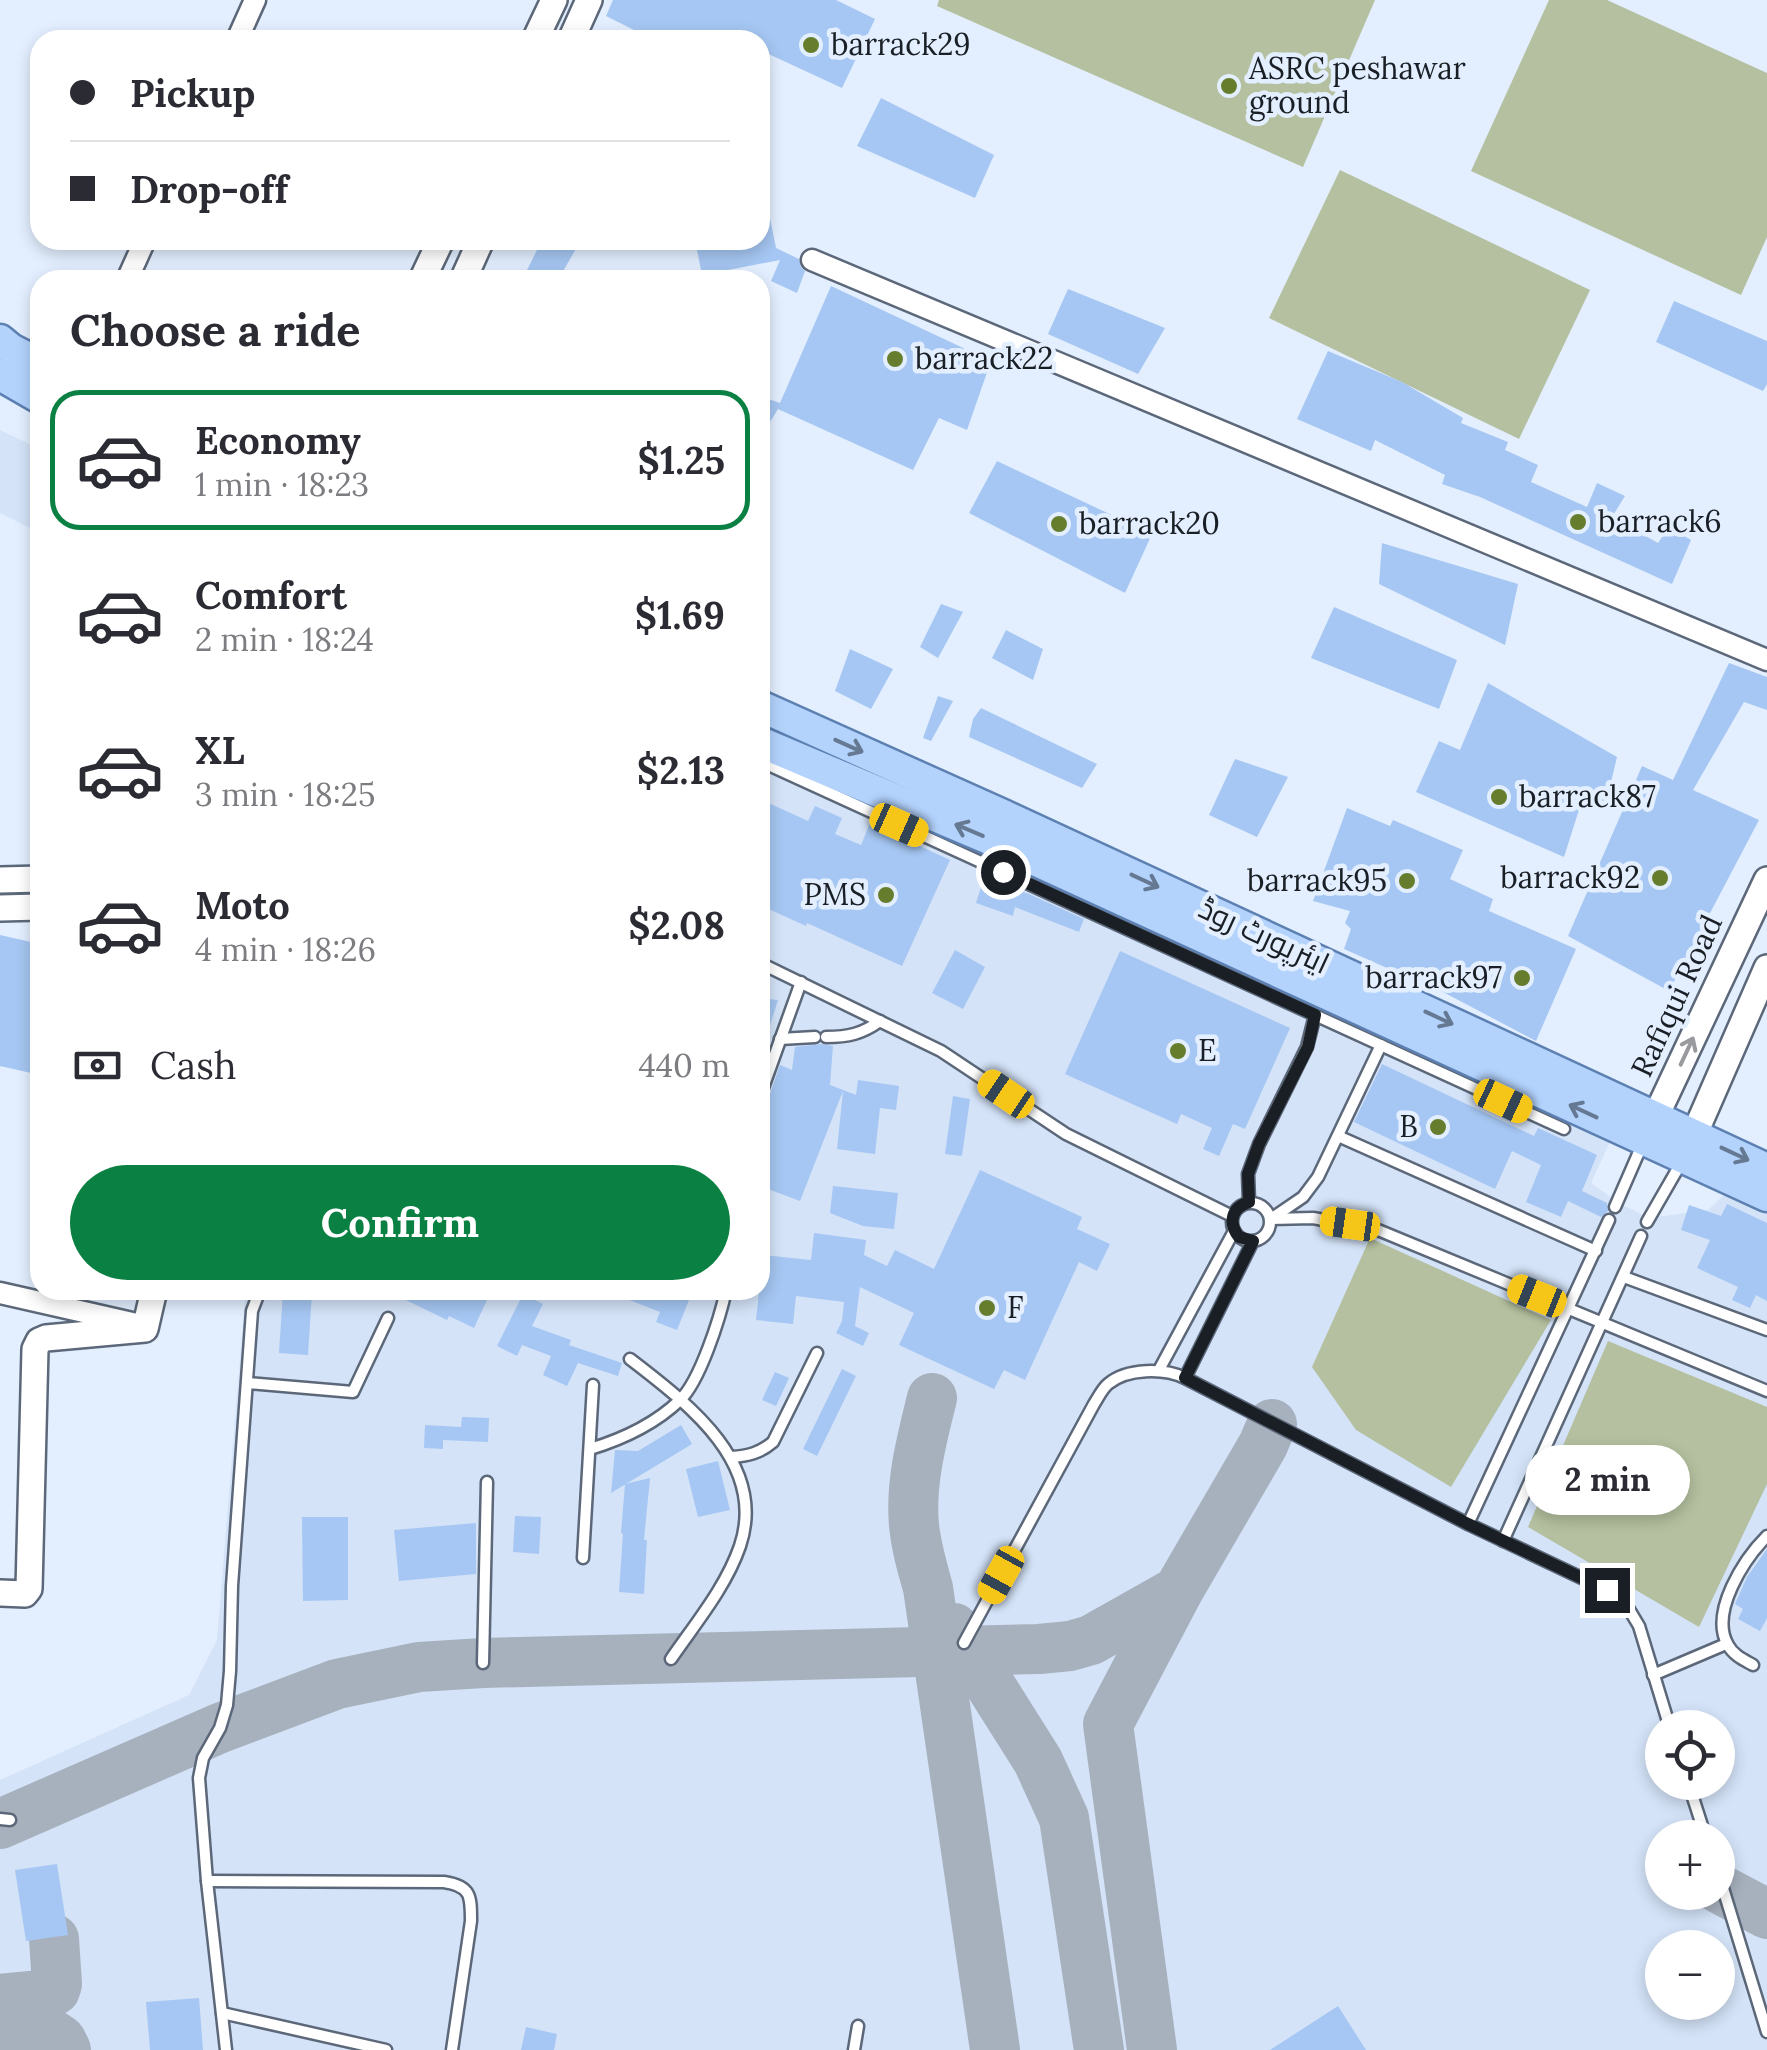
<!DOCTYPE html>
<meta charset="utf-8">
<style>
body{margin:0;font-family:Lora,Cairo,serif;background:#f7f7f7;color:#2b2b33;height:100vh;display:flex;flex-direction:column;font-size:38px;white-space:nowrap}
*{box-sizing:border-box;margin:0}
p{font-size:32px;color:#7c7c81}
.icon{flex:none;width:55px;height:55px;fill:none;stroke:currentColor;stroke-width:2;stroke-linecap:round;stroke-linejoin:round}
.map{position:relative;flex:1;overflow:hidden}
.panel{position:absolute;left:30px;top:270px;width:740px;height:1030px;display:flex;flex-direction:column;background:#fff;border-radius:30px;box-shadow:0 5px 15px #0003}
.panel>*{flex:none}
.guide{position:absolute;left:30px;top:30px;width:740px;height:220px;border-radius:30px;box-shadow:0 5px 15px #0003;display:grid;align-content:center;height:220px;padding:0 40px;background:#fff}
.fabs{position:absolute;left:1645px;top:1710px;display:grid;gap:20px}
.fabs a{display:grid;place-items:center;width:90px;height:90px;border-radius:50%;background:#fff;box-shadow:0 5px 15px #0003;font-size:50px}
.end{position:absolute;width:45px;height:45px;margin:-22px;border:12px solid #1a1f26;background:#fff;box-shadow:0 0 0 5px #fff}
.from{border-radius:50%}
.bubble{position:absolute;height:70px;border-radius:35px;background:#fff;box-shadow:0 5px 15px #0003;font-size:32px;font-weight:700;line-height:70px;text-align:center}
.car{position:absolute;width:30px;height:60px;margin:-30px -15px;border-radius:12px;box-shadow:0 0 8px 2px #0007;background:linear-gradient(#f5c518 24%,#345 0 40%,#f5c518 0 76%,#345 0 86%,#f5c518 0)}
.guide b{display:flex;align-items:center;gap:35px;height:95px;font-size:38px}
.guide b+b{border-top:2px solid #e1e1e2}
.guide i{width:25px;height:25px;background:#2b2b33}
ul{padding:0;list-style:none}
li{display:flex;align-items:center;gap:30px;height:140px;margin:0 20px 15px;padding:0 20px;border:5px solid transparent;border-radius:30px}
li div{flex:1}
li b{display:block;font-size:38px}
li em{font-style:normal;font-weight:700}
li.on{border-color:#0b8043}
li>.icon{width:90px;height:90px;stroke-width:1.5}
h2{padding:0 40px;font-size:45px;line-height:120px}
.pay{display:flex;align-items:center;gap:25px;height:110px;padding:0 40px;font-size:38px}
.pay p{margin-inline-start:auto}
.primary-button{display:flex;gap:20px;margin-top:auto;padding:20px 40px}
.primary-button a{flex:1;height:115px;border-radius:60px;background:#0b8043;color:#fff;font-size:40px;font-weight:700;line-height:115px;text-align:center}
.map>svg:first-child{display:block}
</style>
<div class="map">
<svg width="1767" height="2050" viewBox="0 0 1767 2050">
<rect width="100%" height="100%" fill="#e3efff"/>
<g fill="#d4e3f8" fill-rule="evenodd">
<path d="M0 430 40 449V533L0 513Z"/>
<path d="M760 751 1613 1135 1591 1183 1617 1202 1649 1218 1708 1210 1726 1193 1767 1213V2050H0V1780L189 1695 217 1640 245 1298 180 1290H760ZM1662 1728H1718V1782H1662ZM1662 1838H1718V1892H1662ZM1662 1948H1718V2002H1662Z"/>
</g>
<g fill="#b4c09f">
<path d="M939 0H1375L1303 167 937 6Z"/>
<path d="M1549 0H1607L1767 73V237L1741 295 1471 171Z"/>
<path d="M1340 170 1590 290 1519 439 1269 318Z"/>
<path d="M1370 1238 1551 1320 1451 1487 1356 1430 1312 1367Z"/>
<path d="M1608 1341 1767 1407V1484L1699 1627 1528 1527Z"/>
</g>
<g fill="none" stroke-linecap="round" stroke-linejoin="round">
<g stroke="#a7b1be" stroke-width="50">
<path d="M932 1398C922 1439 910 1482 914 1525 916 1546 922 1567 928 1588L995 2050"/>
<path d="M954 1628 1038 1761 1064 1818 1099 2050"/>
<path d="M0 1824 220 1728 337 1684 419 1667 483 1663 1039 1649 1070 1646 1091 1640 1178 1591 1263 1445 1272 1424"/>
<path d="M1718 1888 1767 1914"/>
<path d="M0 1999 49 1994 55 1990 57 1984 54 1939"/>
<path d="M0 2043 55 2036 61 2040 66 2050"/>
<path d="M1152 2050 1108 1724 1178 1591"/>
</g>
</g>
<g fill="#a6c7f3">
<path d="M613 0H836L875 19 842 88 760 50V40H654L606 16Z"/>
<path d="M881 98 994 155 975 198 857 146Z"/>
<path d="M767 203 776 248 799 259 801 267 805 271 797 293 771 281 780 260 702 275 695 240H760V204Z"/>
<path d="M542 240H581L558 280H522Z"/>
<path d="M831 286 991 361 967 430 939 418 913 470 778 409 770 422 760 418V396L780 403Z"/>
<path d="M1068 289 1165 328 1138 374 1048 334Z"/>
<path d="M1674 301 1767 341V384L1763 391 1656 342Z"/>
<path d="M1328 351 1402 382 1463 418 1461 423 1508 442 1505 450 1538 465 1531 482 1587 507 1597 483 1625 496 1612 517 1658 543 1669 527 1691 540 1672 584 1480 497 1442 484 1445 475 1375 440 1371 451 1297 419Z"/>
<path d="M997 461 1152 534 1125 593 969 513Z"/>
<path d="M1382 543 1518 584 1505 645 1379 584Z"/>
<path d="M941 604 963 612 938 658 920 647Z"/>
<path d="M1334 607 1457 660 1439 709 1311 658Z"/>
<path d="M1006 630 1043 649 1033 680 992 658Z"/>
<path d="M850 649 893 669 871 709 835 691Z"/>
<path d="M1729 663 1767 677V710L1744 702 1693 790 1759 820 1669 991 1568 936 1642 766 1673 780Z"/>
<path d="M1488 683 1617 757 1606 803 1585 791 1564 857 1416 792 1439 741 1460 750Z"/>
<path d="M938 696 953 701 931 741 923 738Z"/>
<path d="M981 708 1097 764 1082 788 969 737 973 719Z"/>
<path d="M1235 759 1288 777 1257 837 1209 815Z"/>
<path d="M760 799 808 821 815 806 842 818 835 834 861 845 870 823 950 860 902 966 807 923 806 926 760 905Z"/>
<path d="M1347 808 1390 826 1393 820 1463 850 1450 879 1493 899 1489 911 1576 949 1536 1041 1407 973 1405 976 1344 949 1351 929 1345 923 1350 911 1313 901Z"/>
<path d="M984 878 1029 894 1084 919 1079 932 1015 907 1013 916 976 903Z"/>
<path d="M0 935 40 944V1075L0 1066Z"/>
<path d="M955 950 985 967 963 1009 932 993Z"/>
<path d="M1120 951 1290 1028 1245 1129 1233 1124 1219 1156 1203 1149 1212 1128 1181 1114 1177 1124 1065 1074Z"/>
<path d="M760 998 778 1000 763 1047 760 1046Z"/>
<path d="M821 1044 833 1046 830 1085 856 1095 858 1080 899 1086 896 1110 880 1108 875 1154 837 1149 843 1091 800 1201 760 1186V1105L768 1100 780 1065 792 1070 795 1047Z"/>
<path d="M1382 1064 1534 1136 1538 1128 1597 1155 1582 1191 1607 1203 1608 1211 1601 1217 1568 1201 1561 1217 1526 1202 1541 1165 1512 1151 1495 1189 1354 1122Z"/>
<path d="M953 1096 970 1099 962 1156 945 1154Z"/>
<path d="M980 1170 1082 1217 1077 1229 1110 1244 1097 1271 1079 1262 1025 1380 1004 1370 994 1389 899 1345 914 1313 860 1287 855 1326 869 1333 863 1346 836 1333 842 1321 844 1302 796 1296 793 1324 756 1320 763 1255 811 1260 814 1233 866 1240 864 1255 887 1266 895 1250 934 1269Z"/>
<path d="M833 1186 898 1193 894 1229 863 1226 830 1213Z"/>
<path d="M1727 1204 1767 1223V1301L1756 1295 1750 1308 1732 1300 1738 1287 1697 1268 1710 1240 1681 1230 1689 1205 1721 1216Z"/>
<path d="M385 1290H466L487 1300 474 1328 449 1316 447 1320Z"/>
<path d="M604 1290H693L677 1330 656 1322 660 1312Z"/>
<path d="M283 1291 312 1293 308 1355 279 1353Z"/>
<path d="M523 1294 543 1304 532 1326 571 1340 569 1345 622 1363 618 1376 578 1363 567 1386 543 1375 551 1356 522 1345 517 1356 497 1346Z"/>
<path d="M842 1369 856 1376 817 1456 803 1449Z"/>
<path d="M775 1372 789 1378 776 1406 762 1400Z"/>
<path d="M462 1417 489 1418 488 1442 443 1440V1449L424 1448 425 1425 461 1427Z"/>
<path d="M681 1425 692 1444 611 1493 615 1450 638 1451Z"/>
<path d="M718 1461 730 1510 698 1517 686 1469Z"/>
<path d="M650 1478 644 1540H647L644 1594 619 1592 623 1534 621 1533 625 1484Z"/>
<path d="M515 1516 541 1517 539 1554 513 1552Z"/>
<path d="M302 1517H348V1600L303 1601Z"/>
<path d="M476 1523V1574L399 1581 394 1530Z"/>
<path d="M1767 1549V1618L1760 1631 1738 1619 1743 1609 1735 1604 1747 1577Z"/>
<path d="M57 1864 68 1935 26 1941 15 1870Z"/>
<path d="M199 1998 203 2050H150L146 2002Z"/>
<path d="M1338 2006 1366 2050H1270Z"/>
<path d="M526 2027 557 2034 554 2050H521Z"/>
</g>
<g fill="none" stroke-linecap="round" stroke-linejoin="round">
<g stroke="#5c6879" stroke-width="15">
<g id="service">
<path d="M760 761 1564 1129"/>
<path d="M760 963 941 1051 1066 1134 1232 1216"/>
<path d="M826 1037C848 1037 862 1034 880 1021"/>
<path d="M780 1039 815 1037"/>
<path d="M760 1096 801 982"/>
<path d="M1338 1136 1596 1251"/>
<path d="M1249 1202 1248 1174 1259 1144 1307 1047 1315 1015"/>
<circle cx="1251" cy="1222" r="19"/>
<path d="M1615 1207 1642 1145"/>
<path d="M1270 1219 1313 1218 1378 1230 1767 1391"/>
<path d="M1271 1219 1303 1197 1318 1177 1381 1045"/>
<path d="M1647 1222 1681 1163"/>
<path d="M1624 1277 1767 1330"/>
<path d="M630 1359C687 1403 768 1463 740 1546 726 1587 695 1624 671 1659"/>
<path d="M1159 1370 1234 1231"/>
<path d="M1185 1378 1253 1241"/>
<path d="M248 1383 353 1392 388 1318"/>
<path d="M590 1449C623 1439 654 1425 680 1400 700 1381 720 1318 726 1290"/>
<path d="M731 1457C748 1456 760 1453 773 1442L817 1353"/>
<path d="M1468 1524 1609 1220"/>
<path d="M1503 1541 1641 1236"/>
<path d="M583 1558 593 1385"/>
<path d="M964 1643 1094 1404C1098 1398 1102 1389 1108 1384 1127 1368 1164 1368 1185 1378L1468 1524 1607 1590 1627 1606 1639 1626 1670 1728"/>
<path d="M483 1663 487 1482"/>
<path d="M1753 1665C1744 1660 1733 1655 1728 1645 1709 1613 1744 1559 1767 1536"/>
<path d="M1653 1675 1726 1644"/>
<path d="M1688 1782 1706 1838"/>
<path d="M0 1819 10 1820"/>
<path d="M1718 1872 1767 2032"/>
<path d="M207 1881 444 1882C471 1886 471 1896 471 1921L452 2050"/>
<path d="M222 2013 386 2050"/>
<path d="M226 2050 207 1881 199 1778 203 1758 220 1728 227 1705 230 1671 232 1586 252 1311 260 1290"/>
<path d="M854 2050 858 2026"/>
</g>
</g>
<g stroke="#5c6879" stroke-width="25">
<g id="minor">
<path d="M237 40 255 0"/>
<path d="M812 260 1767 660"/>
<path d="M127 280 145 240"/>
<path d="M0 1293 141 1325"/>
</g>
</g>
<g stroke="#5c6879" stroke-width="30">
<g id="tertiary">
<path d="M535 40 554 0"/>
<path d="M571 40 589 0"/>
<path d="M422 280 441 240"/>
<path d="M463 280 481 240"/>
<path d="M0 880 40 879"/>
<path d="M0 908 40 907"/>
<path d="M1647 1135 1767 880"/>
<path d="M1687 1151 1767 968"/>
<path d="M0 1593 25 1594 29 1589 35 1349 39 1341 46 1338 145 1329 154 1290"/>
</g>
</g>
<g stroke="#5c80b1" stroke-width="35">
<g id="primary">
<path d="M0 340 11 349 40 364"/>
<path d="M0 375 40 398"/>
<path d="M760 706 1003 815 1767 1169"/>
<path d="M760 742 989 839 1767 1196"/>
</g>
</g>
<use href="#service" stroke="#fff" stroke-width="10"/>
<use href="#minor" stroke="#fff" stroke-width="20"/>
<use href="#tertiary" stroke="#fff" stroke-width="25"/>
<use href="#primary" stroke="#b3d3fd" stroke-width="30"/>
</g>
<defs><path id="oneway-shaft" d="M-6 0H5M1.5-3L5.5 0L1.5 3" fill="none" stroke-width="1.6" stroke-linecap="round" stroke-linejoin="round" transform="scale(2.5)"/></defs>
<g stroke="#667992">
<use href="#oneway-shaft" transform="translate(849 746) rotate(24)"/>
<use href="#oneway-shaft" transform="translate(969 830) rotate(-157)"/>
<use href="#oneway-shaft" transform="translate(1145 881) rotate(25)"/>
<use href="#oneway-shaft" transform="translate(1439 1018) rotate(25)"/>
<use href="#oneway-shaft" transform="translate(1583 1111) rotate(-155)"/>
<use href="#oneway-shaft" transform="translate(1735 1154) rotate(25)"/>
</g>
<use stroke="#989a9d" href="#oneway-shaft" transform="translate(1687 1051) rotate(-65)"/>
<g fill="none" stroke-linecap="round" stroke-linejoin="round">
<path stroke="#1a1f26" stroke-width="12" d="M1003 872 1315 1015 1308 1047 1259 1144 1248 1174 1249 1202C1231 1208 1228 1223 1239 1237L1253 1241 1185 1378 1468 1524 1607 1590"/>
</g>
<g fill="#677d2e" stroke="#e3efff" stroke-width="4">
<circle cx="811" cy="45" r="10"/>
<circle cx="1229" cy="86" r="10"/>
<circle cx="895" cy="359" r="10"/>
<circle cx="1578" cy="522" r="10"/>
<circle cx="1059" cy="524" r="10"/>
<circle cx="1499" cy="797" r="10"/>
<circle cx="1660" cy="878" r="10"/>
<circle cx="1407" cy="881" r="10"/>
<circle cx="886" cy="895" r="10"/>
<circle cx="1522" cy="978" r="10"/>
<circle cx="1178" cy="1051" r="10"/>
<circle cx="1438" cy="1127" r="10"/>
<circle cx="987" cy="1308" r="10"/>
</g>
<g text-anchor="middle" stroke-width="9" stroke-linejoin="round" paint-order="stroke">
<g font-size="30" fill="#1a1f26" stroke="#e3efff" text-anchor="start">
<text x="831" y="55">barrack29</text>
<text x="1249" y="79">ASRC peshawar<tspan x="1249" dy="34">ground</tspan></text>
<text x="915" y="369">barrack22</text>
<text x="1598" y="532">barrack6</text>
<text x="1079" y="534">barrack20</text>
<text x="1519" y="807">barrack87</text>
<text x="1640" y="888" text-anchor="end">barrack92</text>
<text x="1387" y="891" text-anchor="end">barrack95</text>
<text x="866" y="905" text-anchor="end">PMS</text>
<text x="1502" y="988" text-anchor="end">barrack97</text>
<text x="1198" y="1061">E</text>
<text x="1418" y="1137" text-anchor="end">B</text>
<text x="1007" y="1318">F</text>
</g>
<g font-size="30" fill="#1a1f26" stroke="#e3efff">
<text transform="translate(1264 936) rotate(25)" y="10">ایئرپورٹ روڈ</text>
<text transform="translate(1677 996) rotate(-65)" y="10">Rafiqui Road</text>
</g>
</g>
</svg>
<div class="fabs">
<a><svg class="icon" aria-label="locate" viewBox="0 0 24 24"><circle cx="12" cy="12" r="6"/><path d="M12 2v4M12 18v4M2 12h4M18 12h4"/></svg></a>
<a>+</a>
<a>−</a>
</div>
<i class="end from" style="left:1003px;top:872px"></i>
<i class="end" style="left:1607px;top:1590px"></i>
<div class="bubble" style="left:1525px;top:1445px;width:165px">2 min</div>
<i class="car" style="left:899px;top:825px;rotate:114deg"></i>
<i class="car" style="left:1006px;top:1094px;rotate:304deg"></i>
<i class="car" style="left:1503px;top:1101px;rotate:115deg"></i>
<i class="car" style="left:1350px;top:1224px;rotate:278deg"></i>
<i class="car" style="left:1537px;top:1296px;rotate:292deg"></i>
<i class="car" style="left:1001px;top:1575px;rotate:209deg"></i>
<div class="guide">
<b><i class="from"></i>Pickup</b>
<b><i></i>Drop-off</b>
</div>
<section class="panel">
<h2>Choose a ride</h2>
<ul>
<li class="on"><svg class="icon" aria-label="car" viewBox="0 0 24 24"><path d="M5 17H2v-5l4-1 3-4h7l3 4 3 1v5h-3M9 17h6M6 11h13"/><circle cx="7" cy="17" r="2"/><circle cx="17" cy="17" r="2"/></svg><div><b>Economy</b><p>1 min · 18:23</p></div><em>$1.25</em></li>
<li><svg class="icon" aria-label="car" viewBox="0 0 24 24"><path d="M5 17H2v-5l4-1 3-4h7l3 4 3 1v5h-3M9 17h6M6 11h13"/><circle cx="7" cy="17" r="2"/><circle cx="17" cy="17" r="2"/></svg><div><b>Comfort</b><p>2 min · 18:24</p></div><em>$1.69</em></li>
<li><svg class="icon" aria-label="car" viewBox="0 0 24 24"><path d="M5 17H2v-5l4-1 3-4h7l3 4 3 1v5h-3M9 17h6M6 11h13"/><circle cx="7" cy="17" r="2"/><circle cx="17" cy="17" r="2"/></svg><div><b>XL</b><p>3 min · 18:25</p></div><em>$2.13</em></li>
<li><svg class="icon" aria-label="car" viewBox="0 0 24 24"><path d="M5 17H2v-5l4-1 3-4h7l3 4 3 1v5h-3M9 17h6M6 11h13"/><circle cx="7" cy="17" r="2"/><circle cx="17" cy="17" r="2"/></svg><div><b>Moto</b><p>4 min · 18:26</p></div><em>$2.08</em></li>
</ul>
<div class="pay"><svg class="icon" aria-label="cash" viewBox="0 0 24 24"><path d="M3 7h18v10H3z"/><circle cx="12" cy="12" r="2"/></svg>Cash<p>440 m</p></div>
<div class="primary-button"><a>Confirm</a></div>
</section>
</div>
